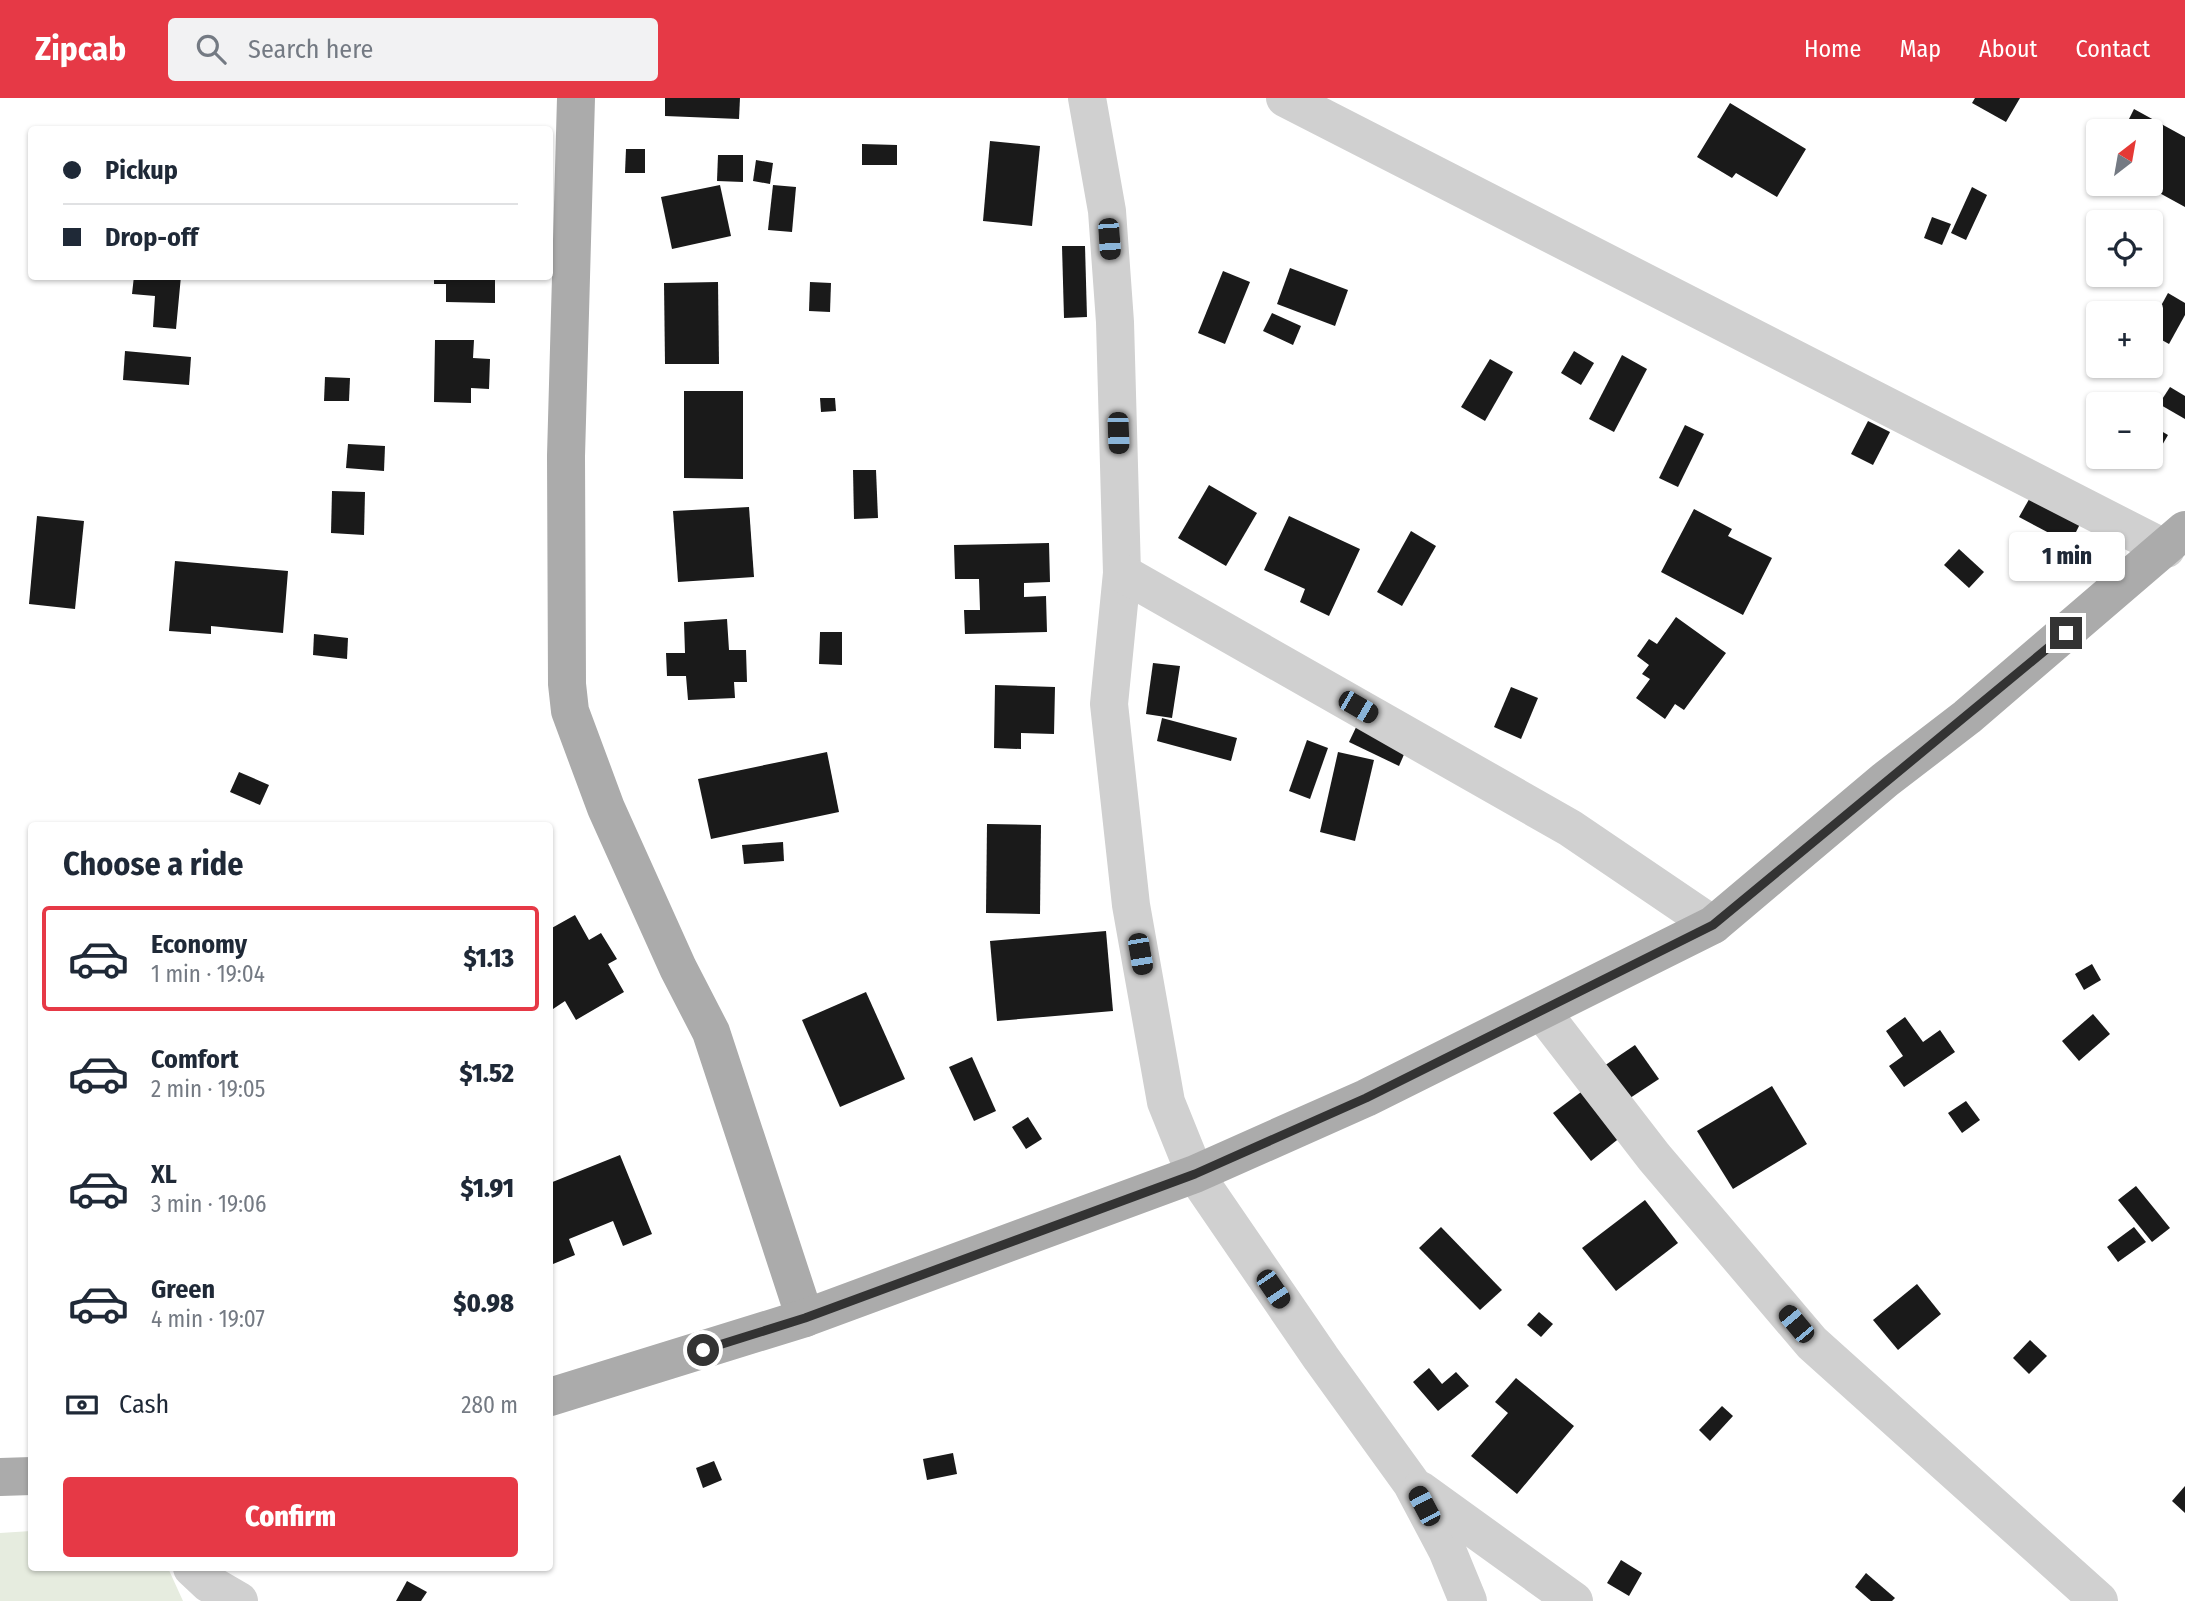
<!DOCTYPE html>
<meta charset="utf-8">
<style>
body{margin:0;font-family:"Fira Sans Condensed",sans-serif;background:#f2f2f3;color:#1f2937;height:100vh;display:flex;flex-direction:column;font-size:26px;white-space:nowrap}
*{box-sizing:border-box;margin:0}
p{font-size:23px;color:#747a83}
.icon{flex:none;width:38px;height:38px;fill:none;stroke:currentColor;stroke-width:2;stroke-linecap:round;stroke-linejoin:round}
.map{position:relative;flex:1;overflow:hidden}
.drawer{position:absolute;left:28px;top:724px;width:525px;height:749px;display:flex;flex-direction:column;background:#fff;border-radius:7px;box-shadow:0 2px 5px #0004}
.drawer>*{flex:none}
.hud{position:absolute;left:28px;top:28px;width:525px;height:154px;border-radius:7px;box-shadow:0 2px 5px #0004;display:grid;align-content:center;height:154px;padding:0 35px;background:#fff}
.needle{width:46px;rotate:31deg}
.buttons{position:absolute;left:2086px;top:21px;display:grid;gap:14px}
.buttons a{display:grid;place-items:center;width:77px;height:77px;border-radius:7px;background:#fff;box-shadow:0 2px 5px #0004;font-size:35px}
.end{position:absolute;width:32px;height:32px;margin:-16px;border:9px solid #333;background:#fff;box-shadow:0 0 0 4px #fff}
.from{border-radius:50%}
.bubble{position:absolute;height:49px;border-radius:7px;background:#fff;box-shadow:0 2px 5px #0004;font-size:23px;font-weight:800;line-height:49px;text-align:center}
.car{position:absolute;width:21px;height:42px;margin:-21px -10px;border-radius:9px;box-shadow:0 0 5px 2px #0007;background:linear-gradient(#222 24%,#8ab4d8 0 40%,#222 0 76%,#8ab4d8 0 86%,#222 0)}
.hud b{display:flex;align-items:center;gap:24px;height:66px;font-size:26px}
.hud b+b{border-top:2px solid #e0e1e3}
.hud i{width:18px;height:18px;background:#1f2937}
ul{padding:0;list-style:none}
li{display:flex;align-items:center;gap:21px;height:105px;margin:0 14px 10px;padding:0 21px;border:4px solid transparent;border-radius:7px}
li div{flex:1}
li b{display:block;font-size:26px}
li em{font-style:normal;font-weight:800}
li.active{border-color:#e63946}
li>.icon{width:63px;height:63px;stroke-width:1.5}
h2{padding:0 35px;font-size:32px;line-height:84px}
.pay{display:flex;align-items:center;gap:18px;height:77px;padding:0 35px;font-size:26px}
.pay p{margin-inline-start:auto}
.button{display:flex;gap:14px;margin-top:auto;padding:14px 35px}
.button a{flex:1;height:80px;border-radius:7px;background:#e63946;color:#fff;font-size:28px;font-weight:800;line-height:80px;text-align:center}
header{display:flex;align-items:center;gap:42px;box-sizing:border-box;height:98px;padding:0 35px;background:#e63946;color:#fff}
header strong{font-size:33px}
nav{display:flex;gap:38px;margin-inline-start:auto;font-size:24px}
.search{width:490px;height:63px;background:#f2f2f3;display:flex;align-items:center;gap:18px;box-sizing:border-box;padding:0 24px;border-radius:7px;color:#747a83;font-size:26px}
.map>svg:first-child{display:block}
</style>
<header>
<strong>Zipcab</strong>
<div class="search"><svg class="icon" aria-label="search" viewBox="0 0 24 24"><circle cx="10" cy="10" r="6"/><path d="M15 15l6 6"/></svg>Search here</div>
<nav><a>Home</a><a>Map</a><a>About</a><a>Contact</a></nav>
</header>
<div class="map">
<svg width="2185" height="1503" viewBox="0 0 2185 1503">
<rect width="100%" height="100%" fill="#fff"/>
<path fill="#e6ecdf" d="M31 1433 32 1470H168L183 1503H0V1435Z"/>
<g fill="#1a1a1a">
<path d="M665 0H740L739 21 665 18Z"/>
<path d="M1975 0H2020L2006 24 1972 5Z"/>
<path d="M1730 5 1806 51 1777 99 1736 75 1732 80 1697 59Z"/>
<path d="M2134 11 2185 39V109L2143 86H2151V33H2123Z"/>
<path d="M990 43 1040 48 1032 128 983 123Z"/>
<path d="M862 46 897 47V67H862Z"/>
<path d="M626 51H645V75H625Z"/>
<path d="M718 57H743V84L717 83Z"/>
<path d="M756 62 773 65 770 86 753 83Z"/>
<path d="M720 87 731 138 672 151 661 99Z"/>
<path d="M773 87 796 89 792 134 768 132Z"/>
<path d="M1972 89 1987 97 1966 142 1951 135Z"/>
<path d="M1932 119 1951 126 1942 147 1924 140Z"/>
<path d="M1062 148H1085L1087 219 1064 220Z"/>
<path d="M1290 170 1348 192 1335 228 1277 206Z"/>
<path d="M1223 173 1250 184 1225 246 1198 235Z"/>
<path d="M134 178H181L176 231 153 229 155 198 132 196Z"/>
<path d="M434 178H495V205L446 204V186H434Z"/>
<path d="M718 184 719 266H665L664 185Z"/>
<path d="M810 184 831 185 830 214 809 213Z"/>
<path d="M2168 195 2185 205V217L2169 246 2151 236V226Z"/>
<path d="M1272 215 1301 228 1293 247 1263 233Z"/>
<path d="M435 242H474L473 260 490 261 489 291 471 290V305L434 304Z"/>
<path d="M125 253 191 259 189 287 123 282Z"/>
<path d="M1574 253 1594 265 1581 287 1561 275Z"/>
<path d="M1622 257 1647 271 1614 334 1589 321Z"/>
<path d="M1490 261 1513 274 1485 323 1461 309Z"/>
<path d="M325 279 350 280 349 303H324Z"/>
<path d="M2170 289 2185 298V321L2159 306Z"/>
<path d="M684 293H743V381L684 380Z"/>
<path d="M820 300H835L836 313 821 314Z"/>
<path d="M1868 323 1890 334 1873 367 1851 356Z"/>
<path d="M1685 327 1704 336 1678 389 1659 380Z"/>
<path d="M2151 327 2168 337 2150 368 2134 359H2151Z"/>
<path d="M348 346 385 348 384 373 346 370Z"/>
<path d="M853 372H876L878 420 854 421Z"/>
<path d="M1209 387 1257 415 1226 468 1178 440Z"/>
<path d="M332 393 365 394 364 437 331 435Z"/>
<path d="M2032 396 2082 422 2070 446 2019 419Z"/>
<path d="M749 409 754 479 678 484 673 413Z"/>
<path d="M1694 411 1732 431 1728 438 1772 460 1743 517 1661 474Z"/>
<path d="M37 418 84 423 75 511 29 506Z"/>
<path d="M1289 418 1360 451 1329 518 1300 504 1305 491 1264 472Z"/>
<path d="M1411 433 1436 448 1402 508 1377 494Z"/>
<path d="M1049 445 1050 484 1024 485V499L1046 498 1047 534 965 536 964 512H980L979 481H955L954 447Z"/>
<path d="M1959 451 1984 474 1969 490 1944 467Z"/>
<path d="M175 463 288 473 283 535 211 528V536L169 533Z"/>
<path d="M1676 519 1726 555 1684 612 1675 606 1665 621 1636 600 1650 581 1642 576 1649 567 1637 558 1649 541 1657 546Z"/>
<path d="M727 521 729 552H746L747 584H734L735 600 688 602 686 578H667L666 555H685L684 524Z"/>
<path d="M820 534H842V567L819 566Z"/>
<path d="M314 536 348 540 347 561 313 557Z"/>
<path d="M1153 565 1180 568 1172 620 1146 616Z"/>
<path d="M995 587 1055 589 1054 636 1021 635V651L994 650Z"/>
<path d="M1511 589 1538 600 1521 641 1494 629Z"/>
<path d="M1162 620 1237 640 1231 663 1157 643Z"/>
<path d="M1360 621 1409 645 1399 668 1349 644Z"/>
<path d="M1307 642 1328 650 1310 701 1289 693Z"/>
<path d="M827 654 839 714 711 741 698 681Z"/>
<path d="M1338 654 1374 662 1355 743 1320 734Z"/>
<path d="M239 674 269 687 260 707 230 694Z"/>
<path d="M987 726 1041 727 1040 816 986 815Z"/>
<path d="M783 744 784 763 744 766 742 747Z"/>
<path d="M575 817 589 842 601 835 617 861 608 866 624 894 576 922 565 903 550 913V831Z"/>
<path d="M1106 833 1113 913 997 923 990 843Z"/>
<path d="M2092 866 2101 882 2084 892 2075 876Z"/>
<path d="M866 894 905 981 840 1009 802 922Z"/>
<path d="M2093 916 2110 936 2079 963 2062 943Z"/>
<path d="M1905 919 1923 944 1940 932 1955 954 1904 989 1889 968 1903 958 1886 933Z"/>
<path d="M1635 947 1659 981 1627 1002 1604 968Z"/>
<path d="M972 959 996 1013 974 1023 949 969Z"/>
<path d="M1772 988 1807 1046 1733 1091 1697 1033Z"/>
<path d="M1585 991 1622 1038 1591 1063 1553 1015Z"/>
<path d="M1966 1003 1980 1022 1962 1035 1948 1015Z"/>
<path d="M1028 1019 1042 1041 1026 1051 1012 1029Z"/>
<path d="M620 1057 652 1136 623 1148 613 1123 569 1141 575 1157 553 1166 550 1157V1085Z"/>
<path d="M2136 1088 2170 1130 2152 1144 2118 1102Z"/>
<path d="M1645 1102 1678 1145 1616 1193 1582 1150Z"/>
<path d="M1441 1129 1502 1192 1480 1212 1419 1150Z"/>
<path d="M2134 1129 2146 1144 2118 1164 2107 1149Z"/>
<path d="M1917 1186 1941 1216 1898 1252 1873 1222Z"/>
<path d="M1539 1214 1553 1226 1541 1239 1527 1227Z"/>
<path d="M2030 1242 2047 1258 2029 1276 2013 1260Z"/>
<path d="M1429 1270 1442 1286 1456 1274 1469 1288 1438 1313 1413 1284Z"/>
<path d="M1516 1280 1574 1328 1517 1396 1471 1358 1508 1315 1495 1304Z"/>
<path d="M1722 1308 1733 1318 1710 1343 1699 1332Z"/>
<path d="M953 1355 957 1376 927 1382 923 1361Z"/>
<path d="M714 1363 722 1382 703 1390 696 1370Z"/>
<path d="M2185 1388V1415L2172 1403Z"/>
<path d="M1621 1462 1642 1475 1629 1498 1607 1485Z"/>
<path d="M1866 1475 1895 1500 1892 1503H1871L1855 1489Z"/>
<path d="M407 1483 427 1494 421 1503H396Z"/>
</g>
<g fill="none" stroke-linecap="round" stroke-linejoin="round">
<g stroke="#d0d0d0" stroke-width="38">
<path d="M1087 0 1107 113 1115 224 1122 475 1109 606 1131 807 1166 1004 1195 1076 1321 1260 1412 1386 1447 1452 1468 1503"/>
<path d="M1285 0 2166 451"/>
<path d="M1122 475 1570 730 1713 827"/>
<path d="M1542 914 1654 1059 1812 1245 2099 1503"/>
<path d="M1420 1392 1574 1503"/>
<path d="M192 1470 208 1485 239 1503"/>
</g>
<g stroke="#ababab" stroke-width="38">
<path d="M576 0 566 358 567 586 570 613 606 710 678 870 711 934 805 1220"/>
<path d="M550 1299 805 1220 1195 1076 1366 1000 1713 827 1885 682 1967 619 2185 432"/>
<path d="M0 1379 32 1378"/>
</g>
</g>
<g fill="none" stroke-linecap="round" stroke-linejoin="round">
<path stroke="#333" stroke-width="9" d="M703 1252 805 1220 1195 1076 1366 1000 1713 827 2066 535"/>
</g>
</svg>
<div class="buttons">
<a><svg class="needle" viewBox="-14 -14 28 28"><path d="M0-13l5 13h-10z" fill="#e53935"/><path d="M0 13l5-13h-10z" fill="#747a83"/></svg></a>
<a><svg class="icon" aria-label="locate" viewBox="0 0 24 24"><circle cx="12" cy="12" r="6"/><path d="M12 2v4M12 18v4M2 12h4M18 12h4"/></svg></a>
<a>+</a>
<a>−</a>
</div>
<i class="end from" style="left:703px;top:1252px"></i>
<i class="end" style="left:2066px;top:535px"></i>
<div class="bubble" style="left:2009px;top:434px;width:116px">1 min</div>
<i class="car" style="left:1109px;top:141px;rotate:176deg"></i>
<i class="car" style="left:1118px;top:335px;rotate:178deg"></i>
<i class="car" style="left:1358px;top:609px;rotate:120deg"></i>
<i class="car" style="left:1140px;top:856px;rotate:170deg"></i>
<i class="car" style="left:1273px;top:1191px;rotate:146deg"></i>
<i class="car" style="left:1796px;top:1226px;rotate:320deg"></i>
<i class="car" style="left:1424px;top:1408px;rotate:332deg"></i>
<div class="hud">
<b><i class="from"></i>Pickup</b>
<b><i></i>Drop-off</b>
</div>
<section class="drawer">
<h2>Choose a ride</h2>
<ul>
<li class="active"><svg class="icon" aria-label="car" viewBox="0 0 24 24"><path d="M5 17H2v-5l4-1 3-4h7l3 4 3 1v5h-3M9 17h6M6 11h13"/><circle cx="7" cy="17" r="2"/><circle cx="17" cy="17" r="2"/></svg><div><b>Economy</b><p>1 min · 19:04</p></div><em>$1.13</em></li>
<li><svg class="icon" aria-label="car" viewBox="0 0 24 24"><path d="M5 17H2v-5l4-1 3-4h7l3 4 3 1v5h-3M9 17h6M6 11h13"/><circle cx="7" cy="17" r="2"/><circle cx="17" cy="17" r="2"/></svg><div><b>Comfort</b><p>2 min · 19:05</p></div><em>$1.52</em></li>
<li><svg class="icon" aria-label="car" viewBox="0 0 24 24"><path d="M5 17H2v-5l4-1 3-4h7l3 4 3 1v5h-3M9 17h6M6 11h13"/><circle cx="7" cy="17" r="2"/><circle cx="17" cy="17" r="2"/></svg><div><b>XL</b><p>3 min · 19:06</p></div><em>$1.91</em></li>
<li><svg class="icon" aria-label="car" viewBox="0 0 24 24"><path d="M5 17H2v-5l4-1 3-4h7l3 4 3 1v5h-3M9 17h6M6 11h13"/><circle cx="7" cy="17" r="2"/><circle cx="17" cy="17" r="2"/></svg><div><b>Green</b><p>4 min · 19:07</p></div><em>$0.98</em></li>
</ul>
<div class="pay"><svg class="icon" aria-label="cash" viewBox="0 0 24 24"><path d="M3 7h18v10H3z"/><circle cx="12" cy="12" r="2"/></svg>Cash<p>280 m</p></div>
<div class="button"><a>Confirm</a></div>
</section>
</div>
